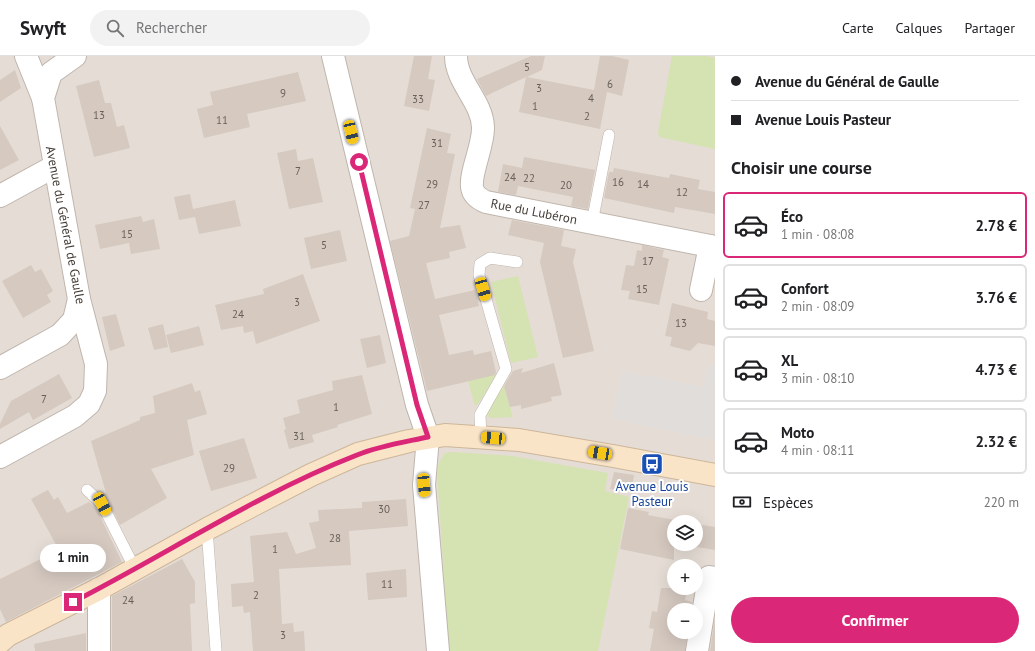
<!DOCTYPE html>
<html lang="fr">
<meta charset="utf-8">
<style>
body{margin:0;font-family:"PT Sans",sans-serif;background:#f2f2f2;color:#202124;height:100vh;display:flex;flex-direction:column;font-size:15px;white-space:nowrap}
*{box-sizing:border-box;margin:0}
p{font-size:13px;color:#757577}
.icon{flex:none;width:22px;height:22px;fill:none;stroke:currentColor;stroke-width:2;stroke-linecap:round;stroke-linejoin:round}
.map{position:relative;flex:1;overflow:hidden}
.details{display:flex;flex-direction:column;background:#fff;width:320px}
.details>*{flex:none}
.top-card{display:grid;align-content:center;height:88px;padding:0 16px;background:#fff}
.tools{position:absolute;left:667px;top:459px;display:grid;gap:8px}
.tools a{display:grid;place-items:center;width:36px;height:36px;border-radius:50%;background:#fff;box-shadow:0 4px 16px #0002;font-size:20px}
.end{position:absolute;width:18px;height:18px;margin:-9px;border:5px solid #db2777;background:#fff;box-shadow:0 0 0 2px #fff}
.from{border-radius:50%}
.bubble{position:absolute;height:28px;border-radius:14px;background:#fff;box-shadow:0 4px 16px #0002;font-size:13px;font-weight:700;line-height:28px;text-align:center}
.car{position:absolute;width:12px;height:24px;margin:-12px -6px;border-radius:5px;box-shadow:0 0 3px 1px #0007;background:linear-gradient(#f5c518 24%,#345 0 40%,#f5c518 0 76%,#345 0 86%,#f5c518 0)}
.top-card b{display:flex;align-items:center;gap:14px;height:38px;font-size:15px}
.top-card b+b{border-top:1px solid #e0e0e0}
.top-card i{width:10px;height:10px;background:#202124}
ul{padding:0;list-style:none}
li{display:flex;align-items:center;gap:12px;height:66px;margin:0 8px 6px;padding:0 8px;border:2px solid #e0e0e0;border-radius:6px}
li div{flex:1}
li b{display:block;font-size:15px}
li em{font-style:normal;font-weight:700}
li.active{border-color:#db2777}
li>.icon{width:36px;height:36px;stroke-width:1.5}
h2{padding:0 16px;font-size:18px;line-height:48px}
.pay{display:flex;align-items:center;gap:10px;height:44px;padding:0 16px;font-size:15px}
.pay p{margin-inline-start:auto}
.button{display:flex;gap:8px;margin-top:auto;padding:8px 16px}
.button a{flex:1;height:46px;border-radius:24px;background:#db2777;color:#fff;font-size:16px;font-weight:700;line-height:46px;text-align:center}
header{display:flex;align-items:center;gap:24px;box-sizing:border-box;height:56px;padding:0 20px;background:#fff;border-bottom:1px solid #e0e0e0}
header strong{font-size:19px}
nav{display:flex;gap:22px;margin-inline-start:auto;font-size:14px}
.search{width:280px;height:36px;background:#f2f2f2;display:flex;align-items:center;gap:10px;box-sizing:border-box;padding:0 14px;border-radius:22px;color:#757577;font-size:15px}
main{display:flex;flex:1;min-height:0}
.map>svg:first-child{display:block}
</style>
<header>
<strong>Swyft</strong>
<div class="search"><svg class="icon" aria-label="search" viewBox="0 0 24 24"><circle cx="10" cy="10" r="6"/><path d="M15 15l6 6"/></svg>Rechercher</div>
<nav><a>Carte</a><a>Calques</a><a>Partager</a></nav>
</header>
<main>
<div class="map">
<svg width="715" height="595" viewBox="0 0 715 595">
<rect width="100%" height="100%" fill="#f1ece6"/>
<path fill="#e5ddd5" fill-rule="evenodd" d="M0 0H715V595H0ZM674 466H696V488H674ZM674 510H696V532H674ZM674 554H696V576H674Z"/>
<g fill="#d5e2b2">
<path d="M672 0H707L715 2V93L659 81 658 76Z"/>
<path d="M518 220 538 301 511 307 491 226Z"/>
<path d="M497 318 478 348 475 350 468 325Z"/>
<path d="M503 326 513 361 490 362 487 359Z"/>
<path d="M453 396 512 400 608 417 605 435 629 441 598 595H449L437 417 439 406 445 397Z"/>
</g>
<path fill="#e0dddb" d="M709 309H715V384L612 363 622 315 703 331Z"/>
<g fill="#d5c9c0">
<path d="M414 0H432L428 23 435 24 429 55 404 50Z"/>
<path d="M531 0H545L542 14 527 21 594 34 600 0H612L629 4 622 40 607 36 600 73 519 56 526 21 486 40 477 23Z"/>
<path d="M15 14 21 32 0 46V24Z"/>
<path d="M298 16 306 45 247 58 250 71 204 82 197 53 213 49 210 36Z"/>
<path d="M99 24 105 47H111L117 71 124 69 130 92 94 101 76 30Z"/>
<path d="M0 70 19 104 0 114Z"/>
<path d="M427 72 451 78 447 97 455 98 440 172 460 169 466 192 449 196 450 202 426 207 435 243 475 234 479 250 439 259 449 299 473 294 474 299 491 295 496 316 495 319 427 335 390 185 409 180 415 153 410 152Z"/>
<path d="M296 93 298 105 313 102 323 146 289 153 277 97Z"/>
<path d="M524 101 595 114 588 153 571 150 573 141 518 130 516 139 498 136 503 108 522 112Z"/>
<path d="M614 112 669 122 670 118 700 124 698 133 715 136V158L675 151 674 157 604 142 609 116H613Z"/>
<path d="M190 138 193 153 235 144 241 170 199 178 195 161 179 164 174 141Z"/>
<path d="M141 160 143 166 154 163 160 193 131 198 129 187 100 193 95 169Z"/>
<path d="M512 164 564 174 561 190 576 193 573 206 594 295 563 302 540 206 544 187 508 179Z"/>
<path d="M340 174 347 205 311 213 304 182Z"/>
<path d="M642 189 664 194 662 201 669 203 659 249 628 243 630 235 621 234 626 209 634 210 637 194 642 195Z"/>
<path d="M31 209 35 216 41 213 53 235 47 239 51 246 23 262 2 225Z"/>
<path d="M303 218 320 265 256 288 253 275 244 277 243 270 221 274 215 249 264 238 263 233Z"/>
<path d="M672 247 708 256 707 263 715 265V290L698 287 690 295 670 290 672 281 665 280Z"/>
<path d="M116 258 125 290 110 295 102 261Z"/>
<path d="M163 268 168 291 154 294 148 272Z"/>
<path d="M199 270 204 289 171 297 166 279Z"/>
<path d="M380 279 386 307 367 312 360 283Z"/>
<path d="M554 307 562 339 551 341 552 345 521 353V349L510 351 504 330 513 315 523 312 521 317Z"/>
<path d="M59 318 72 342 33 364 29 356 0 373V368L11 345Z"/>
<path d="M362 319 372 358 337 369 338 371 312 379 314 386 289 393 284 374 286 373 283 362 300 357 297 344 333 334 332 325Z"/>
<path d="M192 327 195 336 200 334 207 358 187 364 194 399 151 413 167 442 120 469 108 445 102 439 106 437 91 385 140 364V361L155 357 153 340Z"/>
<path d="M244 382 257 422 211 435 199 395Z"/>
<path d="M614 416 634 419 631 436 610 433Z"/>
<path d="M48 434 54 444 58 441 67 457 89 446 96 452 122 506 6 566 0 553V523L59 494 31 443Z"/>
<path d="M406 443 408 470 349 475 351 509 279 513 282 568 293 567 294 576 304 575 305 595H253L250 556 244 557 243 550 232 551 231 528 254 526 250 480 287 476 296 498 316 492 309 467 319 465 318 454 362 452V446Z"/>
<path d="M628 452 649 456 648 459 685 466H674V504L620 493Z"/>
<path d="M696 468 715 471V494L679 488H696Z"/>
<path d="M182 503 195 526V547L190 548 192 595H112V540Z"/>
<path d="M406 513 407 541 368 544 366 517Z"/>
<path d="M661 532H687L685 544 692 546 691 554H674V576H687L685 595H650L654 573 649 572 652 555 657 556Z"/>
<path d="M715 562V595H710Z"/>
<path d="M86 577V595H35L34 588Z"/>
</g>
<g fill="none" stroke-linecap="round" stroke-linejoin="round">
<g stroke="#bfb5ad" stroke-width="12">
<g id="lane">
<path d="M592 167 609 79"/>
<path d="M481 381 480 359 506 313 479 219 480 208 490 202 517 206"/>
<path d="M87 434 102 448 135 513"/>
<path d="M207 473 216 595"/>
</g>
</g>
<g stroke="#bfb5ad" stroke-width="24">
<g id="street">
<path d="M26 0 43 42"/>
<path d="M333 0 417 349 428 381 424 429 438 595"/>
<path d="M456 0C456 26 482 45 483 71 484 88 470 116 472 131 473 139 479 143 486 146L715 191"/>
<path d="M0 140 55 110"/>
<path d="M701 234 710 190"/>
<path d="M0 312 60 279 74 264 79 243"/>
<path d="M0 401 75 360 89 348 95 335 96 308 79 243 43 42 51 17 75 0"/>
<path d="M99 595V533"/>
<path d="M697 595 709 521 715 522"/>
</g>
</g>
<g stroke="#cdb69a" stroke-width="24">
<path id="secondary" d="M0 586 8 579 99 533 207 473 311 419 358 398 409 385 445 379 519 384 613 400 715 419"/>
</g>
<use href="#lane" stroke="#fff" stroke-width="11"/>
<use href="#street" stroke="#fff" stroke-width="22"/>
<use href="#secondary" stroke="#f9e4c8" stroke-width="22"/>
</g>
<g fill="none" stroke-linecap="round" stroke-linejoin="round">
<path stroke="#db2777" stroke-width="5" d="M73 546C167 498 259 437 357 399 379 390 405 386 428 381L417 349 359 106"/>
</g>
<defs>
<g id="bus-square" transform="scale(1.15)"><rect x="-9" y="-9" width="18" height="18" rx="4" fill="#1a4fb4" stroke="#fff"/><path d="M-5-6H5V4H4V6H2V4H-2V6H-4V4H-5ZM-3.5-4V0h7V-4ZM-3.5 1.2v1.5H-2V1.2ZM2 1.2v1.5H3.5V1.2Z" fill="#fff"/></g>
</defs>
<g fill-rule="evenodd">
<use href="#bus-square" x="652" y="408"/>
</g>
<g text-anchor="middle" stroke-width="4" stroke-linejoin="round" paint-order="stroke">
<g font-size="11" fill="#685f58">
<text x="527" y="15">5</text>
<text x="610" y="32">6</text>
<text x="539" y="36">3</text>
<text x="283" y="41">9</text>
<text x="591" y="46">4</text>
<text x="418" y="47">33</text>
<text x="535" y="54">1</text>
<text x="99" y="63">13</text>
<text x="587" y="64">2</text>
<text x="222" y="68">11</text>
<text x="437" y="91">31</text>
<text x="298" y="119">7</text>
<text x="510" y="125">24</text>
<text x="529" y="126">22</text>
<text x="618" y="130">16</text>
<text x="432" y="132">29</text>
<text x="643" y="132">14</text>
<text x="566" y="133">20</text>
<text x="682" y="140">12</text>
<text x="424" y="153">27</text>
<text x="127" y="182">15</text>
<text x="324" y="193">5</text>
<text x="648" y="209">17</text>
<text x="642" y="237">15</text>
<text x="297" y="250">3</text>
<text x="238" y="262">24</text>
<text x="681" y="271">13</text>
<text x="44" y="347">7</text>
<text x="336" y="355">1</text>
<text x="299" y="384">31</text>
<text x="229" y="416">29</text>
<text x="384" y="457">30</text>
<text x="335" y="486">28</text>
<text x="275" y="497">1</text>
<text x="387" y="532">11</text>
<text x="256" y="543">2</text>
<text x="128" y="548">24</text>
<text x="283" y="583">3</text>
</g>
<g font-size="13" fill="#433c36" stroke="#fff">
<text transform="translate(534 155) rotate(11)" y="5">Rue du Lubéron</text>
<text transform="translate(66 169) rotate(79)" y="5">Avenue du Général de Gaulle</text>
</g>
<g font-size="13" fill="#164399" stroke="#fff">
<text x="652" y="435">Avenue Louis<tspan x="652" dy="15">Pasteur</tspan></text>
</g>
</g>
</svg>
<div class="tools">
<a><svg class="icon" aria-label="layers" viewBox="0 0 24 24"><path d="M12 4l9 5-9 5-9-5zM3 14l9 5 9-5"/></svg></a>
<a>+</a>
<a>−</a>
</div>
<i class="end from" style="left:359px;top:106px"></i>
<i class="end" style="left:73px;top:546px"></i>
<div class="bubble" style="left:40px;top:488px;width:66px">1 min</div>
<i class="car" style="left:351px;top:76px;rotate:167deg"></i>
<i class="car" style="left:483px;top:233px;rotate:164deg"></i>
<i class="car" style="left:493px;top:382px;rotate:275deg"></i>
<i class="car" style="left:600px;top:397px;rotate:280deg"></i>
<i class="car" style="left:424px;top:429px;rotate:175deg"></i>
<i class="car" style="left:102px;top:448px;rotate:152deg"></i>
</div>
<section class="details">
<div class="top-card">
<b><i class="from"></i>Avenue du Général de Gaulle</b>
<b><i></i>Avenue Louis Pasteur</b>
</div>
<h2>Choisir une course</h2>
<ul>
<li class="active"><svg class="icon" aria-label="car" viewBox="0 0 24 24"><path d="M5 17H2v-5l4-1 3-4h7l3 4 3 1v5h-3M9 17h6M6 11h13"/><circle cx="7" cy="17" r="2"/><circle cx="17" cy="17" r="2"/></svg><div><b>Éco</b><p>1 min · 08:08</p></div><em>2.78 €</em></li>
<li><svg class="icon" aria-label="car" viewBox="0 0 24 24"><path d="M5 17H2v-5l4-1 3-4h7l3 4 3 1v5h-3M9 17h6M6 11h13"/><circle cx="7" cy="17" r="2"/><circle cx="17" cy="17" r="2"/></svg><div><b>Confort</b><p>2 min · 08:09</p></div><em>3.76 €</em></li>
<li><svg class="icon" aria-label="car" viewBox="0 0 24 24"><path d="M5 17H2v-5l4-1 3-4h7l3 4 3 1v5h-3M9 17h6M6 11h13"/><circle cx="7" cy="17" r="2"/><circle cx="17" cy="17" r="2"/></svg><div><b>XL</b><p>3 min · 08:10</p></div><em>4.73 €</em></li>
<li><svg class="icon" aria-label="car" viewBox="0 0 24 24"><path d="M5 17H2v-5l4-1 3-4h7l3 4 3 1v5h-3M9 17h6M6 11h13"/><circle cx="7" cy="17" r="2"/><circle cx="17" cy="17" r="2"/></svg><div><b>Moto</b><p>4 min · 08:11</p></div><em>2.32 €</em></li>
</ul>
<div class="pay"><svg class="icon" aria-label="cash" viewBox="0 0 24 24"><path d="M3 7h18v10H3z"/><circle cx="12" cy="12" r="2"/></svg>Espèces<p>220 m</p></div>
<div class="button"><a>Confirmer</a></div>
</section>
</main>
